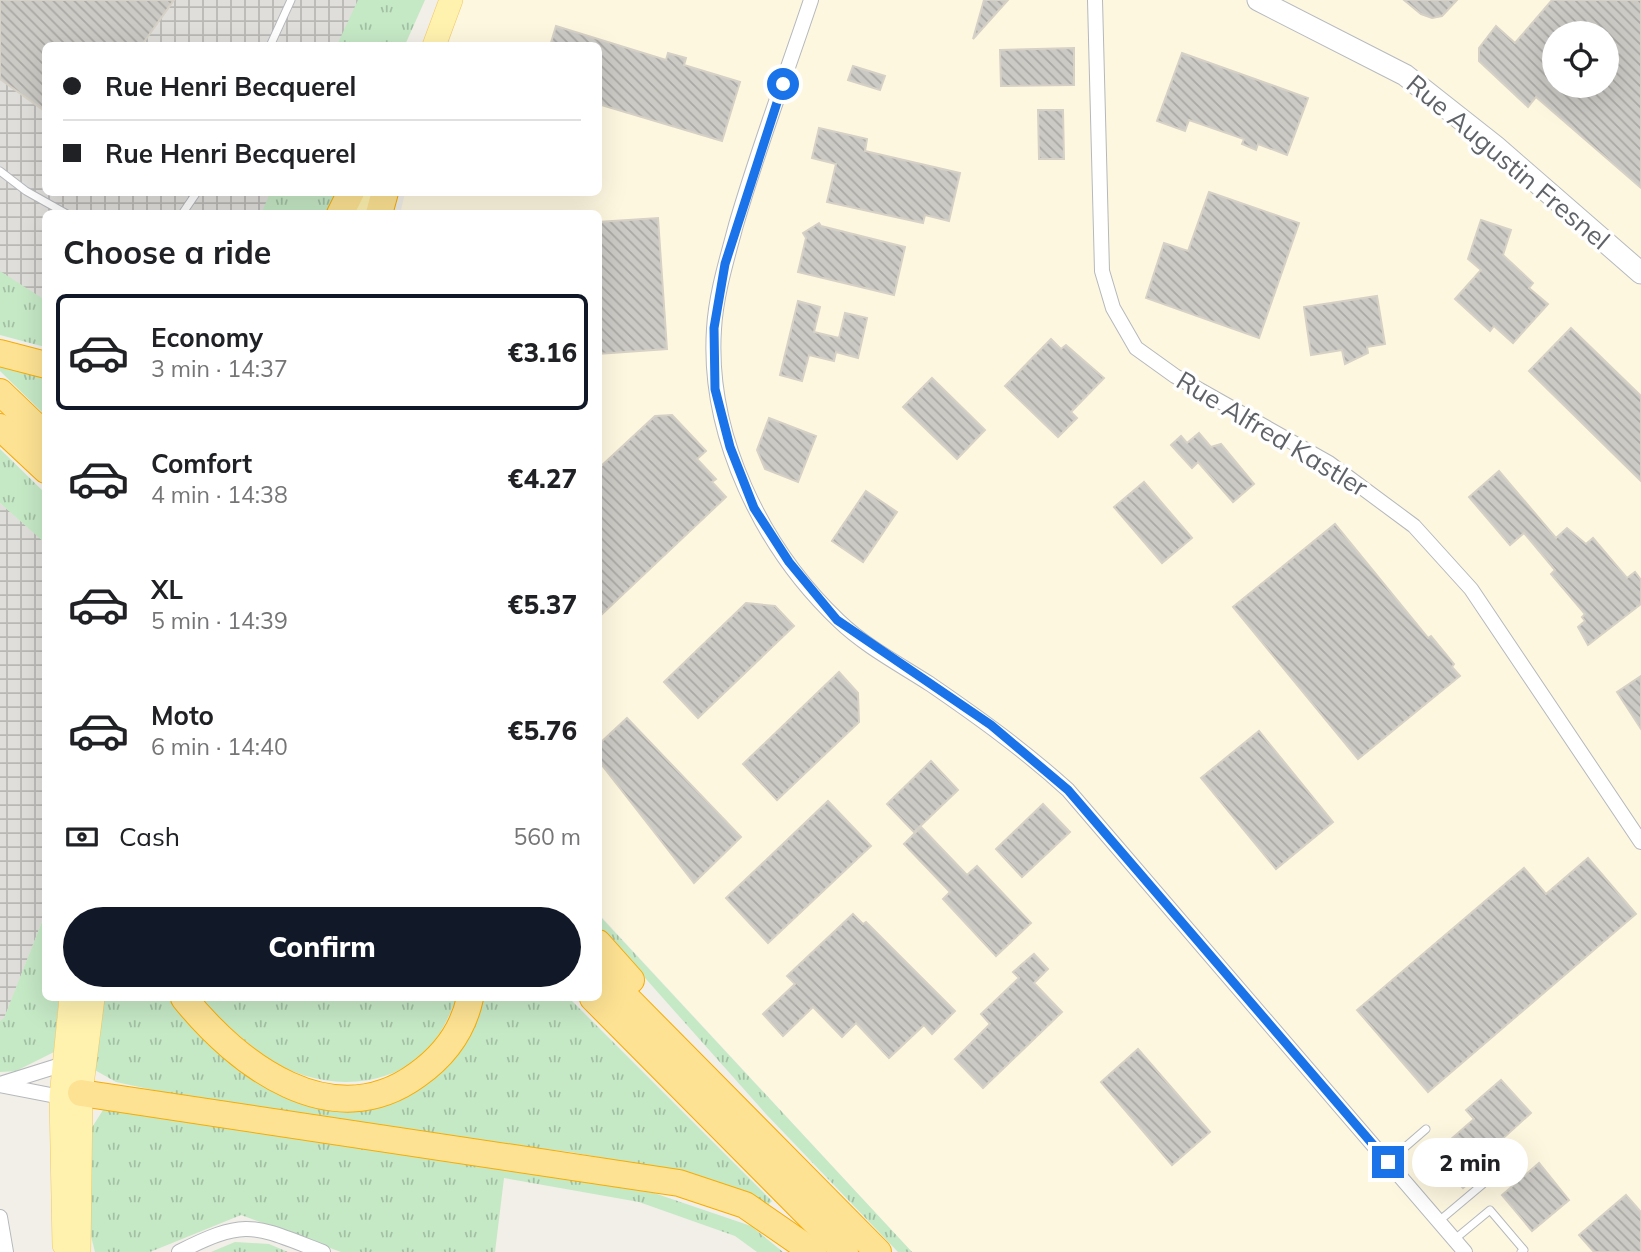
<!DOCTYPE html>
<meta charset="utf-8">
<style>
body{margin:0;font-family:Mulish,sans-serif;background:#f2f2f2;color:#202124;height:100vh;display:flex;flex-direction:column;font-size:26px;white-space:nowrap}
*{box-sizing:border-box;margin:0}
p{font-size:23px;color:#757577}
.icon{flex:none;width:38px;height:38px;fill:none;stroke:currentColor;stroke-width:2;stroke-linecap:round;stroke-linejoin:round}
.map{position:relative;flex:1;overflow:hidden}
.drawer{position:absolute;left:42px;top:210px;width:560px;height:791px;display:flex;flex-direction:column;background:#fff;border-radius:10px;box-shadow:0 7px 28px #0002}
.drawer>*{flex:none}
.top-card{position:absolute;left:42px;top:42px;width:560px;height:154px;border-radius:10px;box-shadow:0 7px 28px #0002;display:grid;align-content:center;height:154px;padding:0 21px;background:#fff}
.tools{position:absolute;left:1542px;top:21px;display:grid;gap:14px}
.tools a{display:grid;place-items:center;width:77px;height:77px;border-radius:50%;background:#fff;box-shadow:0 7px 28px #0002;font-size:35px}
.end{position:absolute;width:32px;height:32px;margin:-16px;border:9px solid #1a73e8;background:#fff;box-shadow:0 0 0 4px #fff}
.from{border-radius:50%}
.bubble{position:absolute;height:49px;border-radius:24px;background:#fff;box-shadow:0 7px 28px #0002;font-size:23px;font-weight:800;line-height:49px;text-align:center}
.top-card b{display:flex;align-items:center;gap:24px;height:66px;font-size:26px}
.top-card b+b{border-top:2px solid #e0e0e0}
.top-card i{width:18px;height:18px;background:#202124}
ul{padding:0;list-style:none}
li{display:flex;align-items:center;gap:21px;height:116px;margin:0 14px 10px;padding:0 7px;border:4px solid transparent;border-radius:10px}
li div{flex:1}
li b{display:block;font-size:26px}
li em{font-style:normal;font-weight:800}
li.current{border-color:#111827}
li>.icon{width:63px;height:63px;stroke-width:1.5}
h2{padding:0 21px;font-size:32px;line-height:84px}
.pay{display:flex;align-items:center;gap:18px;height:77px;padding:0 21px;font-size:26px}
.pay p{margin-inline-start:auto}
.action{display:flex;gap:14px;margin-top:auto;padding:14px 21px}
.action a{flex:1;height:80px;border-radius:42px;background:#111827;color:#fff;font-size:28px;font-weight:800;line-height:80px;text-align:center}
.map>svg:first-child{display:block}
</style>
<div class="map">
<svg width="1641" height="1252" viewBox="0 0 1641 1252">
<defs>
<pattern id="industrial-grid" width="8" height="8" patternUnits="userSpaceOnUse" patternTransform="scale(1.75)"><rect width="8" height="8" fill="#e0deda"/><path d="M0 4h8M4 0v8" fill="none" stroke="#b9b8b5"/></pattern>
<pattern id="grass-tufts" width="24" height="20" patternUnits="userSpaceOnUse" patternTransform="scale(1.75)"><rect width="24" height="20" fill="#c5e8c5"/><path d="M3 7l-1-3M5 7V3M7 7l1-3M15 17l-1-3M17 17v-4M19 17l1-3" fill="none" stroke="#a3c0a4"/></pattern>
<pattern id="building-back-hatch" width="6" height="6" patternUnits="userSpaceOnUse" patternTransform="scale(1.75)"><rect width="6" height="6" fill="#cccac5"/><path d="M-1 5l2 2M0 0l6 6M5-1l2 2" fill="none" stroke="#a9a8a4"/></pattern>
</defs>
<rect width="100%" height="100%" fill="#f1efe8"/>
<path fill="#fef7e0" fill-rule="evenodd" d="M462 0H1641V1252H912L599 914 598 214H400L405 193 598 192V46L448 45ZM1554 33H1606V86H1554Z"/>
<g fill="url(#industrial-grid)">
<path d="M0 0H413L399 45 46 46V192L329 193 318 213 46 214 45 338 0 327Z"/>
<path d="M0 503 46 543 45 914 4 1019 0 1021Z"/>
</g>
<g fill="url(#grass-tufts)">
<path d="M358 0H425L405 45H337Z"/>
<path d="M270 193H336L327 213 261 214Z"/>
<path d="M0 271 45 300V347L0 335Z"/>
<path d="M0 361 45 372V415L0 371Z"/>
<path d="M0 449 45 493V543L0 503Z"/>
<path d="M45 914 46 998H59L54 1052 16 1071 0 1072V1021L4 1018Z"/>
<path d="M598 914 912 1252H898L765 1113 599 926Z"/>
<path d="M97 998H178L301 1098 440 1069 479 1015 482 998H569L772 1201 767 1206 693 1174 570 1152 432 1136 167 1093 116 1082 93 1069Z"/>
<path d="M199 998H457C448 1018 438 1042 420 1057 377 1092 312 1088 268 1058 243 1041 221 1019 199 998Z"/>
<path d="M105 1107 654 1193 751 1226 783 1252H757L735 1236 639 1202 504 1178 495 1252H341L241 1215 150 1252H95L90 1232 89 1132Z"/>
<path d="M235 1242 269 1244 288 1252H211Z"/>
</g>
<g fill="url(#building-back-hatch)" stroke="#d6d1c6" stroke-width="2" fill-rule="evenodd">
<path d="M0 0H174L141 46H46V112L0 79Z"/>
<path d="M984 0H1008L973 39Z"/>
<path d="M1404 0H1457L1442 16 1432 18 1421 14Z"/>
<path d="M1552 0H1641V188L1536 97 1528 107 1479 61V48L1496 26 1515 43ZM1554 33H1606V86H1554Z"/>
<path d="M556 26 666 60 668 53 686 58 684 65 740 82 722 141 598 104V46H550Z"/>
<path d="M1074 48V85L1001 86 1000 50Z"/>
<path d="M1182 53 1308 98 1287 155 1258 144 1256 150 1242 144 1244 139 1189 120 1185 131 1157 121Z"/>
<path d="M853 66 885 76 880 90 848 80Z"/>
<path d="M1038 110H1063L1064 159H1039Z"/>
<path d="M819 128 867 139 865 151 960 173 949 221 925 215 923 223 827 202 836 164 812 158Z"/>
<path d="M1209 192 1299 223 1259 338 1146 298 1164 243 1188 251Z"/>
<path d="M658 218 667 349 598 354V222Z"/>
<path d="M1481 220 1511 230 1503 255 1533 283 1529 288 1548 304 1513 343 1494 326 1490 331 1455 299 1481 270 1468 259Z"/>
<path d="M819 223 821 226 905 247 894 295 798 272 806 238 803 233Z"/>
<path d="M1377 296 1385 344 1367 347 1368 353 1345 364 1342 350 1311 355 1304 307Z"/>
<path d="M798 301 820 307 814 332 839 338 845 313 867 318 858 358 836 352 834 361 809 355 802 381 780 375Z"/>
<path d="M1571 328 1641 396V481L1529 371Z"/>
<path d="M1051 339 1061 349 1066 345 1104 378 1071 412 1077 418 1058 437 1005 386Z"/>
<path d="M932 378 985 430 957 459 903 407Z"/>
<path d="M672 415 706 451 697 459 716 479 712 482 726 497 598 618V469L655 416Z"/>
<path d="M769 418 816 436 798 482 765 469 757 450Z"/>
<path d="M1199 433 1211 447 1221 444 1254 484 1233 502 1198 462 1192 468 1171 445 1181 436 1187 443Z"/>
<path d="M1499 471 1556 538 1567 528 1586 544 1593 538 1627 578 1635 572 1641 580V604L1588 645 1578 627 1585 621 1582 617 1585 614 1551 574 1555 570 1524 533 1510 545 1469 497Z"/>
<path d="M1144 482 1192 538 1162 563 1114 507Z"/>
<path d="M866 491 897 512 863 562 832 541Z"/>
<path d="M1335 524 1428 638 1431 636 1454 664 1452 667 1460 676 1358 759 1233 607Z"/>
<path d="M746 603 775 606 794 626 698 718 664 682Z"/>
<path d="M839 672 858 693 859 722 777 800 743 764Z"/>
<path d="M1641 676V729L1617 692Z"/>
<path d="M627 718 741 837 694 883 598 760V745Z"/>
<path d="M1259 731 1333 822 1276 869 1201 778Z"/>
<path d="M931 761 958 790 914 832 887 804Z"/>
<path d="M828 801 871 846 768 943 726 898Z"/>
<path d="M1043 804 1070 832 1022 877 996 849Z"/>
<path d="M921 827 967 875 977 866 1031 923 996 956 943 899 950 892 904 844Z"/>
<path d="M1588 858 1636 914 1428 1092 1357 1010 1524 868 1546 894Z"/>
<path d="M853 914 863 924 866 922 955 1011 932 1034 924 1025 889 1058 856 1023 842 1037 813 1007 783 1036 763 1014 795 984 787 976Z"/>
<path d="M1034 954 1048 969 1034 983 1062 1012 983 1088 955 1059 990 1024 981 1014 1019 978 1013 972Z"/>
<path d="M1138 1049 1210 1132 1172 1165 1101 1082Z"/>
<path d="M1501 1080 1531 1113 1489 1151 1494 1156 1488 1166 1463 1188 1434 1154 1474 1119 1466 1110Z"/>
<path d="M1539 1163 1569 1200 1532 1231 1502 1195Z"/>
<path d="M1626 1195 1641 1212V1252H1594L1579 1235Z"/>
</g>
<g fill="none" stroke-linecap="round" stroke-linejoin="round">
<g stroke="#b5b8bc" stroke-width="9">
<g id="lane">
<path d="M270 46 291 0"/>
<path d="M0 171 26 191 67 214"/>
<path d="M182 214 197 192"/>
<path d="M1388 1162 1426 1129"/>
<path d="M1439 1221 1483 1184 1504 1153"/>
<path d="M1455 1239 1490 1210 1524 1250 1521 1252"/>
</g>
</g>
<g stroke="#b5b8bc" stroke-width="16">
<g id="street">
<path d="M811 0C786 75 758 149 736 225 727 259 716 294 714 329 707 435 762 548 839 621 865 646 899 664 930 684 978 717 1024 750 1068 790L1465 1252"/>
<path d="M1095 0 1102 271 1113 308 1136 348 1175 376 1329 463 1414 526 1471 589 1641 842"/>
<path d="M0 1084 64 1064 66 1069"/>
<path d="M0 1085 61 1097 69 1094"/>
<path d="M0 1217 6 1252"/>
<path d="M179 1252C248 1217 254 1226 323 1252"/>
</g>
</g>
<g stroke="#b6babf" stroke-width="23">
<path id="secondary" d="M1258 0 1405 75 1495 146 1641 273"/>
</g>
<g stroke="#f2c960" stroke-width="24">
<g id="primary">
<path d="M434 46 451 0"/>
<path d="M356 214 365 192"/>
<path d="M64 1245 61 1097 71 998"/>
<path d="M79 1252 81 1093 93 998"/>
</g>
</g>
<g stroke="#f9ab00" stroke-width="28">
<g id="highway">
<path d="M340 214 351 192"/>
<path d="M379 214 385 192"/>
<path d="M0 353 46 365"/>
<path d="M0 392 46 436"/>
<path d="M0 427 46 470"/>
<path d="M598 943 631 980"/>
<path d="M598 969 878 1252"/>
<path d="M184 998C238 1065 332 1137 417 1075 444 1056 463 1030 470 998"/>
<path d="M593 998 845 1252"/>
<path d="M81 1093 679 1183 745 1205 813 1252"/>
</g>
</g>
<use href="#lane" stroke="#fff" stroke-width="7"/>
<use href="#street" stroke="#fff" stroke-width="14"/>
<use href="#secondary" stroke="#fff" stroke-width="21"/>
<use href="#primary" stroke="#fff2af" stroke-width="23"/>
<use href="#highway" stroke="#fde293" stroke-width="26"/>
</g>
<g fill="none" stroke-linecap="round" stroke-linejoin="round">
<path stroke="#1a73e8" stroke-width="9" d="M783 84 725 264 714 328 715 389 730 447 754 508 789 562 837 620 991 725 1068 790 1388 1162"/>
</g>
<g text-anchor="middle" stroke-width="7" stroke-linejoin="round" paint-order="stroke">
<g font-size="26" fill="#5f6368" stroke="#fff">
<text transform="translate(1508 162) rotate(40)" y="9">Rue Augustin Fresnel</text>
<text transform="translate(1272 434) rotate(31)" y="9">Rue Alfred Kastler</text>
</g>
</g>
</svg>
<div class="tools">
<a><svg class="icon" aria-label="locate" viewBox="0 0 24 24"><circle cx="12" cy="12" r="6"/><path d="M12 2v4M12 18v4M2 12h4M18 12h4"/></svg></a>
</div>
<i class="end from" style="left:783px;top:84px"></i>
<i class="end" style="left:1388px;top:1162px"></i>
<div class="bubble" style="left:1412px;top:1138px;width:116px">2 min</div>
<div class="top-card">
<b><i class="from"></i>Rue Henri Becquerel</b>
<b><i></i>Rue Henri Becquerel</b>
</div>
<section class="drawer">
<h2>Choose a ride</h2>
<ul>
<li class="current"><svg class="icon" aria-label="car" viewBox="0 0 24 24"><path d="M5 17H2v-5l4-1 3-4h7l3 4 3 1v5h-3M9 17h6M6 11h13"/><circle cx="7" cy="17" r="2"/><circle cx="17" cy="17" r="2"/></svg><div><b>Economy</b><p>3 min · 14:37</p></div><em>€3.16</em></li>
<li><svg class="icon" aria-label="car" viewBox="0 0 24 24"><path d="M5 17H2v-5l4-1 3-4h7l3 4 3 1v5h-3M9 17h6M6 11h13"/><circle cx="7" cy="17" r="2"/><circle cx="17" cy="17" r="2"/></svg><div><b>Comfort</b><p>4 min · 14:38</p></div><em>€4.27</em></li>
<li><svg class="icon" aria-label="car" viewBox="0 0 24 24"><path d="M5 17H2v-5l4-1 3-4h7l3 4 3 1v5h-3M9 17h6M6 11h13"/><circle cx="7" cy="17" r="2"/><circle cx="17" cy="17" r="2"/></svg><div><b>XL</b><p>5 min · 14:39</p></div><em>€5.37</em></li>
<li><svg class="icon" aria-label="car" viewBox="0 0 24 24"><path d="M5 17H2v-5l4-1 3-4h7l3 4 3 1v5h-3M9 17h6M6 11h13"/><circle cx="7" cy="17" r="2"/><circle cx="17" cy="17" r="2"/></svg><div><b>Moto</b><p>6 min · 14:40</p></div><em>€5.76</em></li>
</ul>
<div class="pay"><svg class="icon" aria-label="cash" viewBox="0 0 24 24"><path d="M3 7h18v10H3z"/><circle cx="12" cy="12" r="2"/></svg>Cash<p>560 m</p></div>
<div class="action"><a>Confirm</a></div>
</section>
</div>
